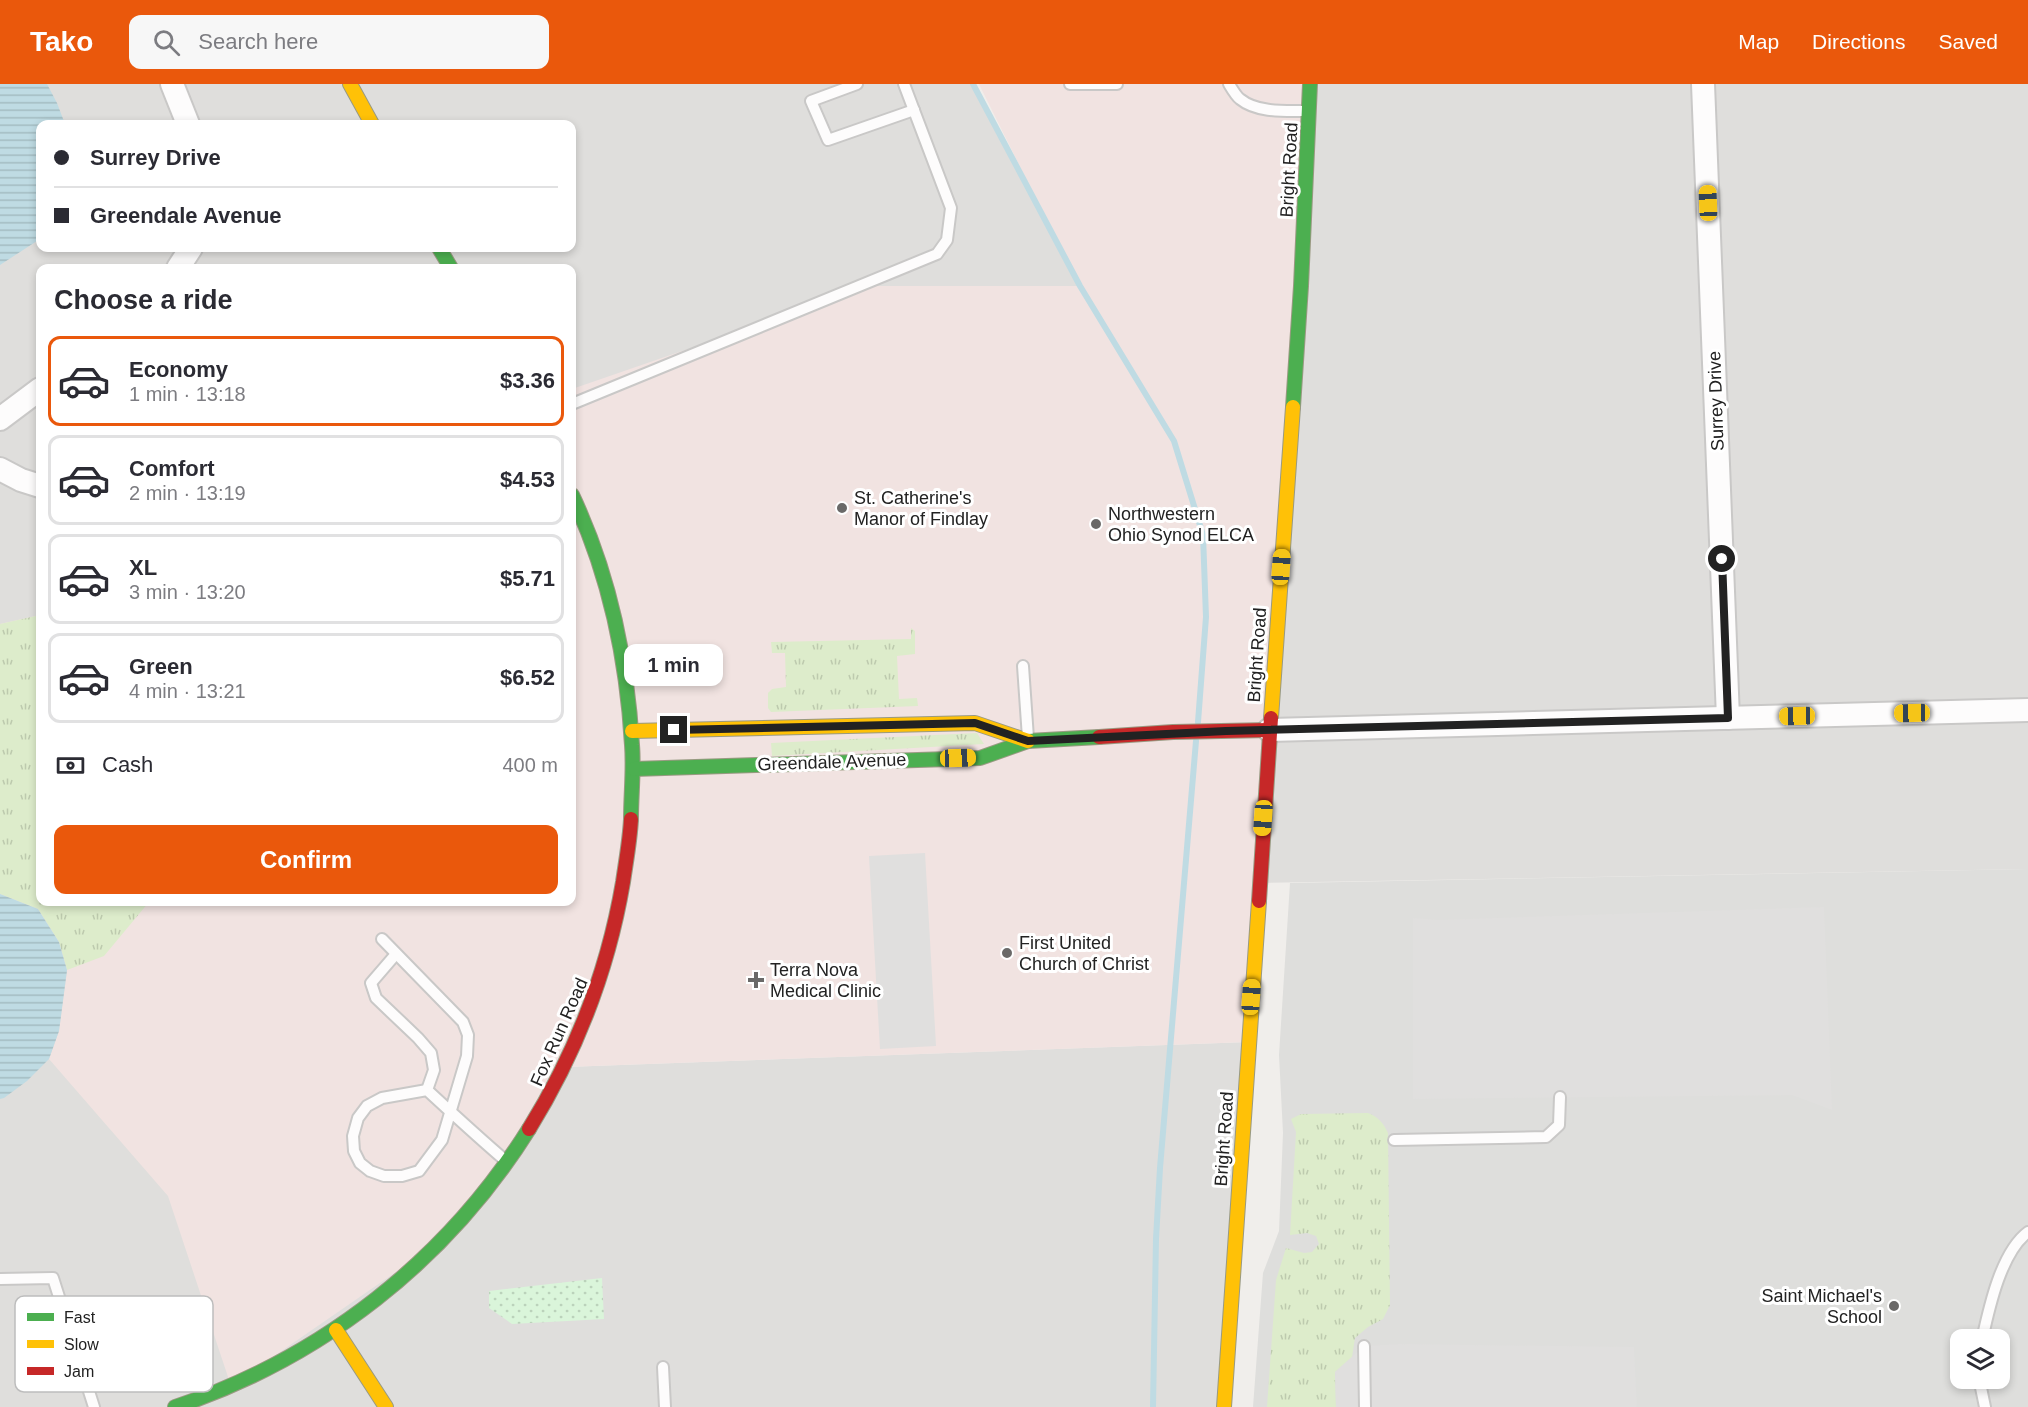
<!DOCTYPE html>
<meta charset="utf-8">
<style>
body{margin:0;font-family:Arial,sans-serif;background:#f7f7f7;color:#2b2b33;height:100vh;display:flex;flex-direction:column;font-size:22px;white-space:nowrap}
*{box-sizing:border-box;margin:0}
p{font-size:20px;color:#7c7c81}
.icon{flex:none;width:33px;height:33px;fill:none;stroke:currentColor;stroke-width:2;stroke-linecap:round;stroke-linejoin:round}
.map{position:relative;flex:1;overflow:hidden}
.sheet{position:absolute;left:36px;top:180px;width:540px;height:642px;display:flex;flex-direction:column;background:#fff;border-radius:12px;box-shadow:0 3px 9px #0003}
.sheet>*{flex:none}
.banner{position:absolute;left:36px;top:36px;width:540px;height:132px;border-radius:12px;box-shadow:0 3px 9px #0003;display:grid;align-content:center;height:132px;padding:0 18px;background:#fff}
.tools{position:absolute;left:1950px;top:1245px;display:grid;gap:12px}
.tools a{display:grid;place-items:center;width:60px;height:60px;border-radius:12px;background:#fff;box-shadow:0 3px 9px #0003;font-size:30px}
.end{position:absolute;width:27px;height:27px;margin:-14px;border:8px solid #222;background:#fff;box-shadow:0 0 0 3px #fff}
.from{border-radius:50%}
.bubble{position:absolute;height:42px;border-radius:12px;background:#fff;box-shadow:0 3px 9px #0003;font-size:20px;font-weight:700;line-height:42px;text-align:center}
.car{position:absolute;width:18px;height:36px;margin:-18px -9px;border-radius:8px;box-shadow:0 0 4px 2px #0007;background:linear-gradient(#f5c518 24%,#345 0 40%,#f5c518 0 76%,#345 0 86%,#f5c518 0)}
.banner b{display:flex;align-items:center;gap:21px;height:57px;font-size:22px}
.banner b+b{border-top:2px solid #e1e1e2}
.banner i{width:15px;height:15px;background:#2b2b33}
ul{padding:0;list-style:none}
li{display:flex;align-items:center;gap:18px;height:90px;margin:0 12px 9px;padding:0 6px;border:3px solid #e1e1e2;border-radius:12px}
li div{flex:1}
li b{display:block;font-size:22px}
li em{font-style:normal;font-weight:700}
li.active{border-color:#ea580c}
li>.icon{width:54px;height:54px;stroke-width:1.5}
h2{padding:0 18px;font-size:27px;line-height:72px}
.pay{display:flex;align-items:center;gap:15px;height:66px;padding:0 18px;font-size:22px}
.pay p{margin-inline-start:auto}
.cta{display:flex;gap:12px;margin-top:auto;padding:12px 18px}
.cta a{flex:1;height:69px;border-radius:12px;background:#ea580c;color:#fff;font-size:24px;font-weight:700;line-height:69px;text-align:center}
header{display:flex;align-items:center;gap:36px;box-sizing:border-box;height:84px;padding:0 30px;background:#ea580c;color:#fff}
header strong{font-size:28px}
nav{display:flex;gap:33px;margin-inline-start:auto;font-size:21px}
.search{width:420px;height:54px;background:#f7f7f7;display:flex;align-items:center;gap:15px;box-sizing:border-box;padding:0 21px;border-radius:12px;color:#7c7c81;font-size:22px}
.map>svg:first-child{display:block}
</style>
<header>
<strong>Tako</strong>
<div class="search"><svg class="icon" aria-label="search" viewBox="0 0 24 24"><circle cx="10" cy="10" r="6"/><path d="M15 15l6 6"/></svg>Search here</div>
<nav><a>Map</a><a>Directions</a><a>Saved</a></nav>
</header>
<div class="map">
<svg width="2028" height="1323" viewBox="0 0 2028 1323">
<defs>
<pattern id="grass-tufts" width="24" height="20" patternUnits="userSpaceOnUse" patternTransform="scale(1.5)"><rect width="24" height="20" fill="#ddeccb"/><path d="M3 7l-1-3M5 7V3M7 7l1-3M15 17l-1-3M17 17v-4M19 17l1-3" fill="none" stroke="#bdcaae"/></pattern>
<pattern id="park-dots" width="8" height="8" patternUnits="userSpaceOnUse" patternTransform="scale(1.5)"><rect width="8" height="8" fill="#daf5da"/><path d="M2 2h.1M6 6h.1" fill="none" stroke="#bbd2bb" stroke-width="1.8" stroke-linecap="round"/></pattern>
<pattern id="water-rules" width="6" height="5" patternUnits="userSpaceOnUse" patternTransform="scale(1.5)"><rect width="6" height="5" fill="#bfdbe3"/><path d="M0 2.5h6" fill="none" stroke="#a4bcc2"/></pattern>
</defs>
<rect width="100%" height="100%" fill="#f0eeeb"/>
<g fill="#dfdedc" fill-rule="evenodd">
<path d="M0 0H973L1080 202H870L566 983 1248 958 1224 1323H0ZM40 40H572V164H40ZM40 184H572V818H40Z"/>
<path d="M1310 0H2028V785L1259 799Z"/>
</g>
<path fill="#f1e3e1" d="M979 0H1310L1248 958 566 983 448 1152 231 1302 168 1112 49 975 59 947 67 887 38 825 0 810V540L40 531V818H572V305L870 202H1079Z"/>
<path fill="#dededc" fill-rule="evenodd" d="M2028 785V1323H1253L1263 1189 1279 1147 1283 1049 1279 971 1290 799ZM1960 1256H2000V1294H1960Z"/>
<g fill="url(#grass-tufts)">
<path d="M40 531V818H149L104 872 67 886 59 858 38 825 0 810V540Z"/>
<path d="M911 544 915 547V570L897 572 899 615 917 614 918 622 771 628 768 624V609L772 605 786 603 785 569H772L771 558 911 555Z"/>
<path d="M977 649 984 660 772 672 771 659Z"/>
<path d="M1368 1029C1378 1033 1383 1038 1388 1049L1390 1221 1383 1235 1368 1243 1355 1254 1352 1273 1335 1288 1336 1323H1267L1276 1196 1286 1164 1304 1169 1312 1168 1319 1160 1316 1152 1307 1149 1290 1151 1296 1048 1291 1035 1301 1030Z"/>
</g>
<path fill="url(#park-dots)" d="M602 1194 604 1235 512 1240 489 1224V1207Z"/>
<g fill="#e0dfde">
<path d="M925 769 936 962 880 965 869 772Z"/>
<path d="M1824 823 1832 1026 1792 1011 1413 1015V834L1438 836Z"/>
<path d="M1398 1260 1634 1263 1637 1323H1336L1335 1288 1364 1262Z"/>
</g>
<g fill="url(#water-rules)">
<path d="M0 0H47L57 19 65 40H40V155L0 181Z"/>
<path d="M0 810 38 825 59 858 67 886 59 947 49 975 27 997 4 1014 0 1015Z"/>
</g>
<g fill="none" stroke-linecap="round" stroke-linejoin="round">
<g stroke="#bfdbe3" stroke-width="6">
<path d="M973 0 1080 202 1174 357 1203 451 1206 533 1198 638"/>
<path d="M1153 1323 1156 1155 1160 1084 1196 657"/>
</g>
<g stroke="#c9c8c7" stroke-width="14">
<g id="lane">
<path d="M857 0 811 17 828 56 914 26"/>
<path d="M1070 0H1117"/>
<path d="M1229 0C1232 5 1236 12 1240 15 1257 29 1286 27 1306 27"/>
<path d="M572 320 937 170 947 156 951 124 904 0"/>
<path d="M1023 582 1028 654"/>
<path d="M382 855 463 938 468 951 467 972 442 1056 419 1087 402 1092H384L370 1087 360 1079 354 1067 353 1052 358 1034 367 1022 382 1014 427 1006C453 1030 479 1054 506 1077"/>
<path d="M396 870 371 899 376 914 418 954 431 969 434 986 427 1006"/>
<path d="M1394 1056 1546 1053 1559 1041 1560 1013"/>
<path d="M0 1195 53 1194 94 1323"/>
<path d="M1982 1256C1989 1224 2001 1168 2028 1148"/>
<path d="M1364 1262 1365 1323"/>
<path d="M663 1283 665 1323"/>
<path d="M1979 1294 1985 1323"/>
</g>
</g>
<g stroke="#c9c8c7" stroke-width="26">
<g id="street">
<path d="M172 0 188 40"/>
<path d="M1703 0 1728 634"/>
<path d="M178 184 191 164"/>
<path d="M0 335 40 305"/>
<path d="M0 385 21 396 40 402"/>
<path d="M1269 646 2028 626"/>
</g>
</g>
<g stroke="#999a82" stroke-width="16">
<g id="fast">
<path d="M439 164 451 184"/>
<path d="M1293 323 1301 202 1310 0"/>
<path d="M572 411C609 489 627 575 632 661 634 685 631 710 631 735"/>
<path d="M634 685 980 674 1028 657 1099 653"/>
<path d="M175 1323C322 1274 447 1176 529 1045"/>
</g>
</g>
<g stroke="#999a82" stroke-width="16">
<g id="slow">
<path d="M350 0 372 40"/>
<path d="M1271 634 1293 323"/>
<path d="M632 647 975 639 1028 657"/>
<path d="M336 1246 386 1323"/>
<path d="M1224 1323 1259 817"/>
</g>
</g>
<g stroke="#999a82" stroke-width="16">
<g id="jam">
<path d="M1099 653 1173 648 1269 646"/>
<path d="M1259 817 1271 634"/>
<path d="M529 1045C576 969 608 886 623 798 626 777 630 756 631 735"/>
</g>
</g>
<use href="#lane" stroke="#fdfcfc" stroke-width="10"/>
<use href="#street" stroke="#fdfcfc" stroke-width="22"/>
<use href="#fast" stroke="#4caf50" stroke-width="14"/>
<use href="#slow" stroke="#ffc107" stroke-width="14"/>
<use href="#jam" stroke="#c62828" stroke-width="14"/>
</g>
<g fill="none" stroke-linecap="round" stroke-linejoin="round">
<path stroke="#222" stroke-width="8" d="M674 646 975 639 1028 657 1226 647 1728 634 1722 475"/>
</g>
<g fill="#6a6968" stroke="#fff" stroke-width="2">
<circle cx="842" cy="424" r="6"/>
<circle cx="1096" cy="440" r="6"/>
<circle cx="1007" cy="869" r="6"/>
<path d="M753 887h6v6h6v6h-6v6h-6v-6h-6v-6h6z"/>
<circle cx="1894" cy="1222" r="6"/>
</g>
<g text-anchor="middle" stroke-width="6" stroke-linejoin="round" paint-order="stroke">
<g font-size="18" fill="#222" stroke="#fff">
<text transform="translate(1289 86) rotate(-87)" y="6">Bright Road</text>
<text transform="translate(1716 317) rotate(-92)" y="6">Surrey Drive</text>
<text transform="translate(1257 571) rotate(-86)" y="6">Bright Road</text>
<text transform="translate(832 678) rotate(-2)" y="6">Greendale Avenue</text>
<text transform="translate(559 948) rotate(-66)" y="6">Fox Run Road</text>
<text transform="translate(1224 1055) rotate(-86)" y="6">Bright Road</text>
</g>
<g font-size="18" fill="#222" stroke="#fff" text-anchor="start">
<text x="854" y="420">St. Catherine's<tspan x="854" dy="21">Manor of Findlay</tspan></text>
<text x="1108" y="436">Northwestern<tspan x="1108" dy="21">Ohio Synod ELCA</tspan></text>
<text x="1019" y="865">First United<tspan x="1019" dy="21">Church of Christ</tspan></text>
<text x="770" y="892">Terra Nova<tspan x="770" dy="21">Medical Clinic</tspan></text>
<text x="1882" y="1218" text-anchor="end">Saint Michael's<tspan x="1882" dy="21">School</tspan></text>
</g>
</g>
<rect x="15" y="1212" width="198" height="96" rx="9" fill="#fff" stroke="#bdbdbd" stroke-width="1.5"/>
<rect x="27" y="1229" width="27" height="8" fill="#4caf50"/>
<rect x="27" y="1256" width="27" height="8" fill="#ffc107"/>
<rect x="27" y="1283" width="27" height="8" fill="#c62828"/>
<g font-size="16" fill="#222">
<text x="64" y="1239">Fast</text>
<text x="64" y="1266">Slow</text>
<text x="64" y="1293">Jam</text>
</g>
</svg>
<div class="tools">
<a><svg class="icon" aria-label="layers" viewBox="0 0 24 24"><path d="M12 4l9 5-9 5-9-5zM3 14l9 5 9-5"/></svg></a>
</div>
<i class="end from" style="left:1722px;top:475px"></i>
<i class="end" style="left:674px;top:646px"></i>
<div class="bubble" style="left:624px;top:560px;width:99px">1 min</div>
<i class="car" style="left:1708px;top:119px;rotate:358deg"></i>
<i class="car" style="left:1281px;top:483px;rotate:4deg"></i>
<i class="car" style="left:1912px;top:629px;rotate:269deg"></i>
<i class="car" style="left:1797px;top:632px;rotate:269deg"></i>
<i class="car" style="left:958px;top:674px;rotate:88deg"></i>
<i class="car" style="left:1263px;top:734px;rotate:184deg"></i>
<i class="car" style="left:1251px;top:913px;rotate:4deg"></i>
<div class="banner">
<b><i class="from"></i>Surrey Drive</b>
<b><i></i>Greendale Avenue</b>
</div>
<section class="sheet">
<h2>Choose a ride</h2>
<ul>
<li class="active"><svg class="icon" aria-label="car" viewBox="0 0 24 24"><path d="M5 17H2v-5l4-1 3-4h7l3 4 3 1v5h-3M9 17h6M6 11h13"/><circle cx="7" cy="17" r="2"/><circle cx="17" cy="17" r="2"/></svg><div><b>Economy</b><p>1 min · 13:18</p></div><em>$3.36</em></li>
<li><svg class="icon" aria-label="car" viewBox="0 0 24 24"><path d="M5 17H2v-5l4-1 3-4h7l3 4 3 1v5h-3M9 17h6M6 11h13"/><circle cx="7" cy="17" r="2"/><circle cx="17" cy="17" r="2"/></svg><div><b>Comfort</b><p>2 min · 13:19</p></div><em>$4.53</em></li>
<li><svg class="icon" aria-label="car" viewBox="0 0 24 24"><path d="M5 17H2v-5l4-1 3-4h7l3 4 3 1v5h-3M9 17h6M6 11h13"/><circle cx="7" cy="17" r="2"/><circle cx="17" cy="17" r="2"/></svg><div><b>XL</b><p>3 min · 13:20</p></div><em>$5.71</em></li>
<li><svg class="icon" aria-label="car" viewBox="0 0 24 24"><path d="M5 17H2v-5l4-1 3-4h7l3 4 3 1v5h-3M9 17h6M6 11h13"/><circle cx="7" cy="17" r="2"/><circle cx="17" cy="17" r="2"/></svg><div><b>Green</b><p>4 min · 13:21</p></div><em>$6.52</em></li>
</ul>
<div class="pay"><svg class="icon" aria-label="cash" viewBox="0 0 24 24"><path d="M3 7h18v10H3z"/><circle cx="12" cy="12" r="2"/></svg>Cash<p>400 m</p></div>
<div class="cta"><a>Confirm</a></div>
</section>
</div>
